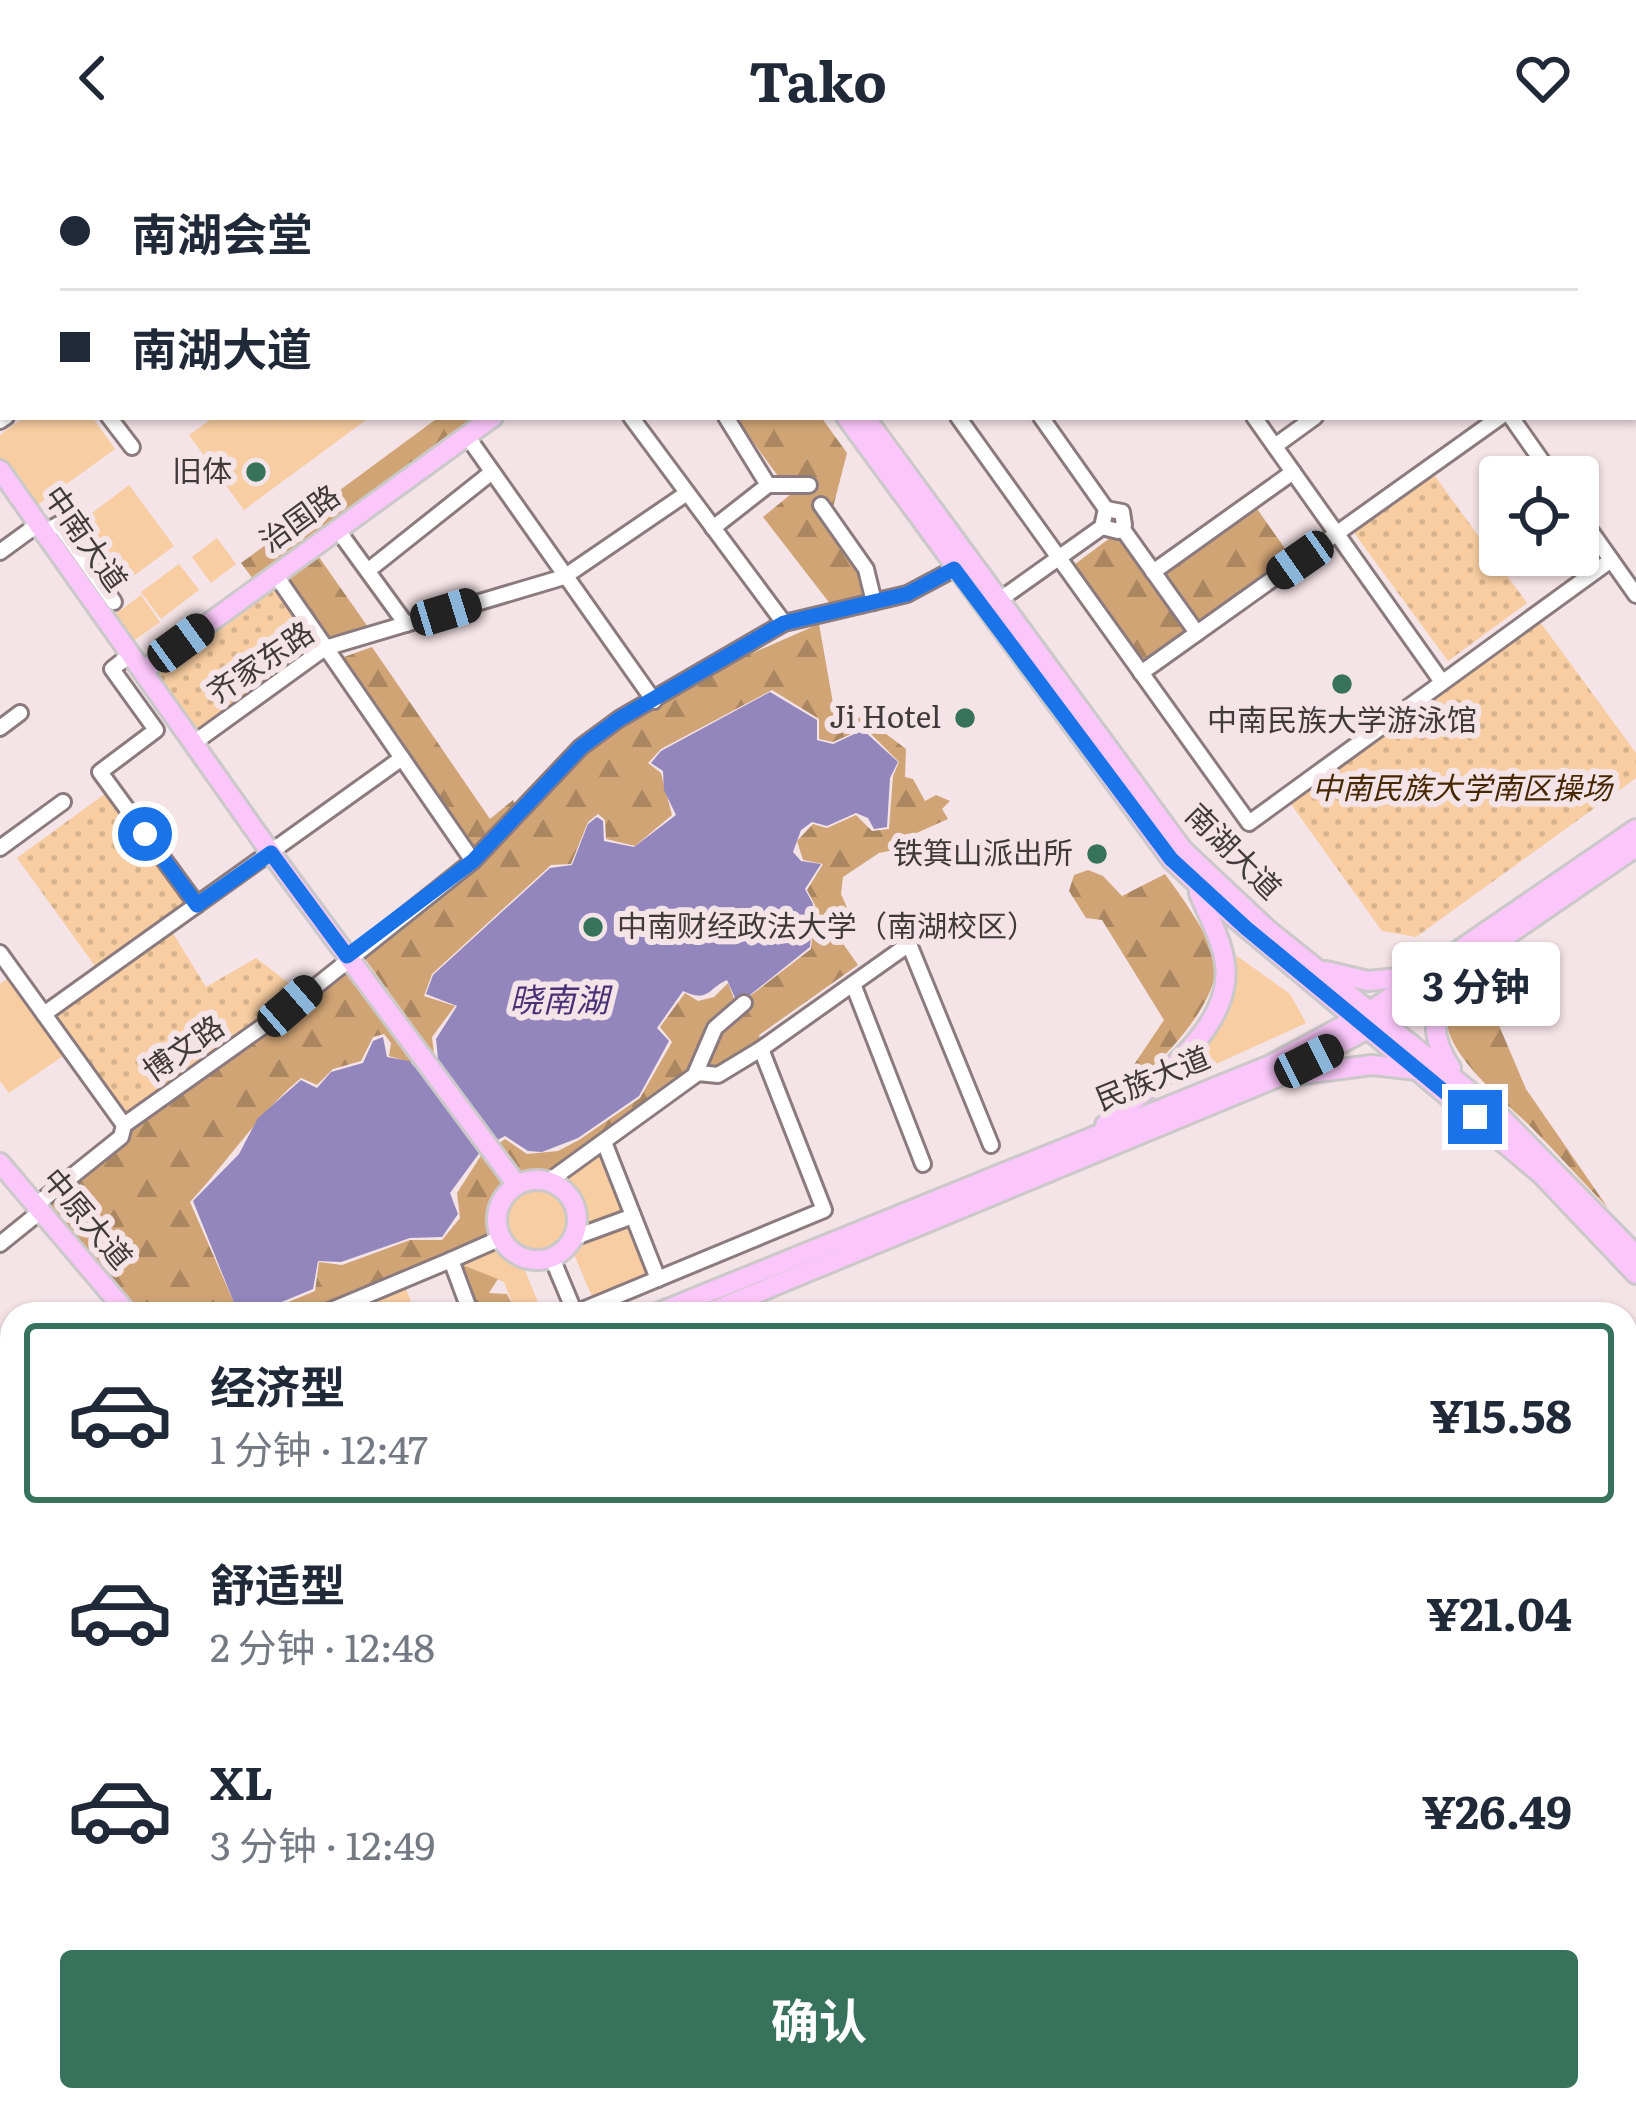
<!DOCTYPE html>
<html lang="zh">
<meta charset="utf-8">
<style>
body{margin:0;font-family:Literata,"Noto Sans SC",serif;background:#f2f2f3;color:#1f2937;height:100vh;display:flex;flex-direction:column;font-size:45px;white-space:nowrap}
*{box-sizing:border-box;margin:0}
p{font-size:39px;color:#747a83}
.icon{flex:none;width:66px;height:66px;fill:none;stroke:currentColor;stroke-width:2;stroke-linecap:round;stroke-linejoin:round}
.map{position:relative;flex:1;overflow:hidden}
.drawer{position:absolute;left:0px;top:1146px;width:1638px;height:810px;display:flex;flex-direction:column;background:#fff;border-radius:36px 36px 0 0;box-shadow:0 3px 9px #0004}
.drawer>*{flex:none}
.top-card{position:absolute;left:0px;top:0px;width:1638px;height:264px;box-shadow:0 3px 9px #0004;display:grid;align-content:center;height:264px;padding:0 60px;background:#fff}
.fabs{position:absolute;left:1479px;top:300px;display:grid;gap:24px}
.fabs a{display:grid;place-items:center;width:120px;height:120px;border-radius:12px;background:#fff;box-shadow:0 3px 9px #0004;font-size:60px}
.end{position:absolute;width:54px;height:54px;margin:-27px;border:15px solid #1a73e8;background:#fff;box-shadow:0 0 0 6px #fff}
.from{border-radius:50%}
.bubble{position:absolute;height:84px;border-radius:12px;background:#fff;box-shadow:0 3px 9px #0004;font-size:39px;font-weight:700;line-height:84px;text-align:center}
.car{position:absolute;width:36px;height:72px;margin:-36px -18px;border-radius:15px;box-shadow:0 0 9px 3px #0007;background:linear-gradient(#222 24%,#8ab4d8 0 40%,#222 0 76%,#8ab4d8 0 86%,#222 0)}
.top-card b{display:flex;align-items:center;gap:42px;height:114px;font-size:45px}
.top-card b+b{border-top:3px solid #e0e1e3}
.top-card i{width:30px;height:30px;background:#1f2937}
ul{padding:21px 0 0;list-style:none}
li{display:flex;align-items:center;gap:36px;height:180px;margin:0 24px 18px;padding:0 36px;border:6px solid transparent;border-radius:12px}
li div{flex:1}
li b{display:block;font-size:45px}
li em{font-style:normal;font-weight:700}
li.active{border-color:#37725d}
li>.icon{width:108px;height:108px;stroke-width:1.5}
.button{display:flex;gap:24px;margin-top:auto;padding:24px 60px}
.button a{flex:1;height:138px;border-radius:12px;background:#37725d;color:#fff;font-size:48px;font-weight:700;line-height:138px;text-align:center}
header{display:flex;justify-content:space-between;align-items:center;height:156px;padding:0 60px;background:#fff;font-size:54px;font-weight:700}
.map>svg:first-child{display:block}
</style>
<header><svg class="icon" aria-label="back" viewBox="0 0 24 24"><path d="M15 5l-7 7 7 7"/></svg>Tako<svg class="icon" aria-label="heart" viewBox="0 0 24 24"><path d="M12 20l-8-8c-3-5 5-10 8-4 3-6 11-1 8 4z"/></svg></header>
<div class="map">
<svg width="1636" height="1956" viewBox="0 0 1636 1956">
<defs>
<pattern id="forest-firs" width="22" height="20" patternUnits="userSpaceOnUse" patternTransform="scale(3)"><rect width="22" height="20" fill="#d1a475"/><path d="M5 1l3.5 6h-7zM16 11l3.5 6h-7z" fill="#ab8761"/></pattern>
<pattern id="park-dots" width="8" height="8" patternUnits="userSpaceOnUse" patternTransform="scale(3)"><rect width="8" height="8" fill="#f7cda1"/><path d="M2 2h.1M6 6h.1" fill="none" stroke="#d5b18c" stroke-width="1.8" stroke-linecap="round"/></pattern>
</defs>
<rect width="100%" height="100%" fill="#f4e3e7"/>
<g fill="#f7cda1">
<path d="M24 261H92L115 293 36 350 0 302V279Z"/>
<path d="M214 261H370L244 354 189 279Z"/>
<path d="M129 329 174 390 120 430 75 370Z"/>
<path d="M217 382 236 408 211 427 192 401Z"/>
<path d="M179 408 199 434 161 463 141 436Z"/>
<path d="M141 439 160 466 132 486 113 460Z"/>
<path d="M1237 800 1290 838 1306 867 1157 935 1197 894Z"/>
<path d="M7 823 63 900 9 937 0 925V828Z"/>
<path d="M603 991 629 1058 583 1073 578 1041 559 1023Z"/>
<circle cx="538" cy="1065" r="31"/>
<path d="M631 1065 653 1120 593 1143 573 1096 580 1084Z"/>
<path d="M498 1092 524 1112 542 1156H516L504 1126 460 1108Z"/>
<path d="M404 1128 416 1158H384L374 1139Z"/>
</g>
<g fill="url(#forest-firs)">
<path d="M439 261H485L256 427 241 407Z"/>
<path d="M735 261H821L847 297 829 367 866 413 876 445 831 449 763 361 791 338Z"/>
<path d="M1255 350 1293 404 1198 471 1160 417Z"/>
<path d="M1110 382 1120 383 1188 478 1143 511 1071 411Z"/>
<path d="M314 394 375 481 335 494 279 419Z"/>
<path d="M819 468 834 553 869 565 906 593 905 621 913 623 925 645 936 639 950 645 942 653 948 663 903 683 917 707 910 710 894 694 879 697 843 721 841 738 849 756 830 769 858 809 759 879 762 889 719 915 696 916 551 1019 520 1021 497 989 505 983 527 998 558 995 579 984 640 942 672 886 660 871 685 837 698 845 714 841 728 827 735 845 746 843 811 793 815 749 807 734 823 708 803 704 797 685 813 668 827 672 856 659 872 675 889 673 893 620 899 606 865 572 833 586 819 583V563L772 534 661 593 648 607 661 617 672 659 635 690 606 683 605 664 598 658 588 666 571 708 551 709 432 818 424 840 455 850 432 881 434 898 363 800 479 704 586 593 621 567 716 513Z"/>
<path d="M372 491 490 663 513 644 518 655 471 693 341 502Z"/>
<path d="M1088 714 1103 720 1122 740 1165 718C1179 737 1214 785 1216 809 1218 847 1154 921 1119 931L1164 864 1102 764 1086 762 1069 735 1074 719Z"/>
<path d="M353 811 422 910 389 900 391 887 384 878 373 881 361 905 333 913 317 929 301 922C257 959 229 1004 190 1046L239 1158H141L49 1048 129 986 131 969Z"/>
<path d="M1476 833 1495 860 1526 933 1608 1052C1582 1025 1556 996 1529 969 1504 944 1396 861 1476 833Z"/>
<path d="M482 998 506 1029 491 1050 492 1079 310 1158H259L315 1135 319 1106 342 1109 410 1084H442L460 1062 457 1037Z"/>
<path d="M460 1108 498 1123 489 1137 507 1138 516 1155 521 1152 525 1157 542 1158H478Z"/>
</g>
<g fill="url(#park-dots)">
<path d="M1432 316 1527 447 1448 505 1352 374Z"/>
<path d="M268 418 318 489 199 576 149 505Z"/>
<path d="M1538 463 1636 597V622L1416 781 1382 775 1288 644Z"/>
<path d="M117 629 196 738 95 810 17 702Z"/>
<path d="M171 774 206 831 256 802 299 835 124 961 50 859Z"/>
</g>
<g fill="#9286bd">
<path d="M709 0H899L895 3Z"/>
<path d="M770 536 817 564V584L833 588 863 574 898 606 890 622 887 671 874 673 868 662 856 657 827 670 812 666 801 674 793 696 801 705 821 708 805 733 813 748 810 791 745 843 736 844 727 824C707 833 709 847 683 835L657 872 669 885 639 940 578 982 542 996 528 995 505 980 483 992 450 1037 458 1058 442 1081 410 1082 341 1106 318 1105 313 1133 253 1158 237 1154 193 1045 239 998 258 962 301 924 317 932 331 916 363 907 373 885 383 881 387 901 409 905 419 915 438 903 436 883 457 850 426 838 433 819 550 712 572 709 588 668 597 661 603 665 604 685 634 691 676 659 664 634 663 615 651 607 661 595Z"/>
<path d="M969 1944H1018L998 1956H949Z"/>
</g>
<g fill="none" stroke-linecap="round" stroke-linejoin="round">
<g stroke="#8b7b7f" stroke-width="20">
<g id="minor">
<path d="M90 0 92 3"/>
<path d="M593 0 596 3"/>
<path d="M1069 0 1071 3"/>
<path d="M1237 0 1239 3"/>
<path d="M46 3 48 0"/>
<path d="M517 3 518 0"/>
<path d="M1440 3 1446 0"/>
<path d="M0 21 3 27"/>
<path d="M0 72 3 68"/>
<path d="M1635 95H1636"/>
<path d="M0 130H3"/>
<path d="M109 261 132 291"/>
<path d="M631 261 784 467"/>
<path d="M726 261 768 329"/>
<path d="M958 261 1249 667 1611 404"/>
<path d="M1041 261 1106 353"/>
<path d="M1254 261 1442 526"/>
<path d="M1511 261 1553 321"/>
<path d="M0 265 6 261"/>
<path d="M467 280 654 545"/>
<path d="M1275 290 1315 261"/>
<path d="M821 349 866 413 874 446"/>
<path d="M1578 357 1636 439"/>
<path d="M713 372 768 329H809"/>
<path d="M1122 372 1197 477"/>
<path d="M337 373 406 468"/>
<path d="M43 377 59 368 114 446"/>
<path d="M0 396 37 369"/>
<path d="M370 413 492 316"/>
<path d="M1153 416 1293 316"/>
<path d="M275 418 473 705"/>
<path d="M998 445 1102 371 1106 353 1122 356 1124 369 1118 375 1102 371"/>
<path d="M131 498 112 513 156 574 100 616 197 749"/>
<path d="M1141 517 1500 261"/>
<path d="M0 572 20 557"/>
<path d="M195 586 325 492 564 421 687 337"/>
<path d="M0 692 63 646"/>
<path d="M0 797 124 969 121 981 36 1049"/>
<path d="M853 828 923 1008"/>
<path d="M44 858 402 602"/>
<path d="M696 916 715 872 744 847"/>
<path d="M124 969 290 851 473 705 581 591 619 563 784 467 907 438 954 413"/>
<path d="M604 986 658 1123"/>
<path d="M549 1025 698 917 718 919 761 893 909 788 991 989"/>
<path d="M573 1082 633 1060"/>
<path d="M0 1088 41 1055"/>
<path d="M552 1102 575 1157"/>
<path d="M322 1158 451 1104"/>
<path d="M471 1158 451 1104 501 1082"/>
<path d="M573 1158 824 1054 761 893"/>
<path d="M1626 1454H1636"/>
<path d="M0 1490 12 1486"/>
<path d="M1626 1715 1636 1709"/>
<path d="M0 1783 12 1778"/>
<path d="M589 1956 598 1944"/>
</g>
</g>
<g stroke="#cac8c8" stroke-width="24">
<g id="major">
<path d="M662 0 664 3"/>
<path d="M678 0 680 3"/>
<path d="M846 261 1171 703 1218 748 1541 1018 1636 1118"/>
<path d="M865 261 1183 694 1267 773 1498 958 1636 1099"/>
<path d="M0 314 271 697 517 1029"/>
<path d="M143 515 493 261"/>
<path d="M1326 815 1368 825 1416 820"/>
<path d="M1449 821C1434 857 1428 878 1451 912"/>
<path d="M1295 919 1372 909 1417 914"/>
<path d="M1105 969C1148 930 1234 874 1225 808 1222 784 1208 759 1199 737"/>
<path d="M0 1007 128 1158"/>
<circle cx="537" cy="1064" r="40"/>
<path d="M655 1158 1270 909 1369 856 1636 673"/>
<path d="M706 1158 1278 921 1381 866 1636 691"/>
<path d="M0 1429 12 1425"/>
<path d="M0 1447 12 1443"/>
<path d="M907 1944 917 1956"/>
</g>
</g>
<use href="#minor" stroke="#fff" stroke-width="14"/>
<use href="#major" stroke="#fbc7fa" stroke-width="18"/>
</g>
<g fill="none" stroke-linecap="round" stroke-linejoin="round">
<path stroke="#1a73e8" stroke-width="15" d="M145 678 197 749 271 697 347 800 473 705 581 591 619 563 784 467 907 438 954 413 1171 703 1246 772 1475 961"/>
</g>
<g fill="#37725d" stroke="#f4e3e7" stroke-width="4.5">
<circle cx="256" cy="316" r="12"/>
<circle cx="1342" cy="528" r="12"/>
<circle cx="965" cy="562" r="12"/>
<circle cx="1097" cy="698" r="12"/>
<circle cx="593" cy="771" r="12"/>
</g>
<g text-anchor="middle" stroke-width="12" stroke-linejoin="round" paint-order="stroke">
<g font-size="30" fill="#413a3c" stroke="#f4e3e7" text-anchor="end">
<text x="232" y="326">旧体</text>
<text x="941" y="572">Ji Hotel</text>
<text x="1342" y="575" text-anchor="middle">中南民族大学游泳馆</text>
<text x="1073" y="708">铁箕山派出所</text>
<text x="617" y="781" text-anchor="start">中南财经政法大学（南湖校区）</text>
</g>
<g font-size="30" fill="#413a3c" stroke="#f4e3e7">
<text transform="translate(300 363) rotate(-36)" y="10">治国路</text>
<text transform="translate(85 383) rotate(55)" y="10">中南大道</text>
<text transform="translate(261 507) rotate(-34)" y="10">齐家东路</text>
<text transform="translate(1233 696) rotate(45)" y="10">南湖大道</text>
<text transform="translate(184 893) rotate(-35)" y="10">博文路</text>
<text transform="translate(1153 923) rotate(-22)" y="10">民族大道</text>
<text transform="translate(87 1063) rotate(50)" y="10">中原大道</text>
</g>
<g font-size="30" font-style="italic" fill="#452700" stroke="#f4e3e7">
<text x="1462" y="643">中南民族大学南区操场</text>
</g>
<g font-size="33" font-style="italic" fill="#473277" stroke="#f4e3e7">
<text x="559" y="856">晓南湖</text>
</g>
</g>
</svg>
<div class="fabs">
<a><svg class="icon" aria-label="locate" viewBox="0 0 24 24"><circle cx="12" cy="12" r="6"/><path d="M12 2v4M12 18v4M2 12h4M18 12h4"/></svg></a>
</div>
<i class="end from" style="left:145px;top:678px"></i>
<i class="end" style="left:1475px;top:961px"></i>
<div class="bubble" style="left:1392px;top:786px;width:168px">3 分钟</div>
<i class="car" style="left:1300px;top:404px;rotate:235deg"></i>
<i class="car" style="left:446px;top:456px;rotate:73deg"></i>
<i class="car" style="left:181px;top:487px;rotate:54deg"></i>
<i class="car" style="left:290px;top:850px;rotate:49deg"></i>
<i class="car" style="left:1309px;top:905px;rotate:63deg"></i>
<div class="top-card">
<b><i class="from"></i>南湖会堂</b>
<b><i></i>南湖大道</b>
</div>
<section class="drawer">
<ul>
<li class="active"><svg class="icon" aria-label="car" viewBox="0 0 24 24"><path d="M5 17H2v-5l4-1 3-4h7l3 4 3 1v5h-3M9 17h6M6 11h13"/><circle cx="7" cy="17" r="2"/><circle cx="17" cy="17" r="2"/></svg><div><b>经济型</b><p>1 分钟 · 12:47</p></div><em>¥15.58</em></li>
<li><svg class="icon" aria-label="car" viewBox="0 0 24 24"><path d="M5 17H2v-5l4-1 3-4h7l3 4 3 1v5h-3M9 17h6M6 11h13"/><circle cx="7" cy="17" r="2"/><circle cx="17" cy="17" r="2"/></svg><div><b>舒适型</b><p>2 分钟 · 12:48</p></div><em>¥21.04</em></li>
<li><svg class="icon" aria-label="car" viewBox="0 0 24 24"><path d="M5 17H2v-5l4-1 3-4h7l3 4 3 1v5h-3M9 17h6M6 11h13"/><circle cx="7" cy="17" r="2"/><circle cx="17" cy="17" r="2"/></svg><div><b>XL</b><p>3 分钟 · 12:49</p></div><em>¥26.49</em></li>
</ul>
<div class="button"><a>确认</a></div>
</section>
</div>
